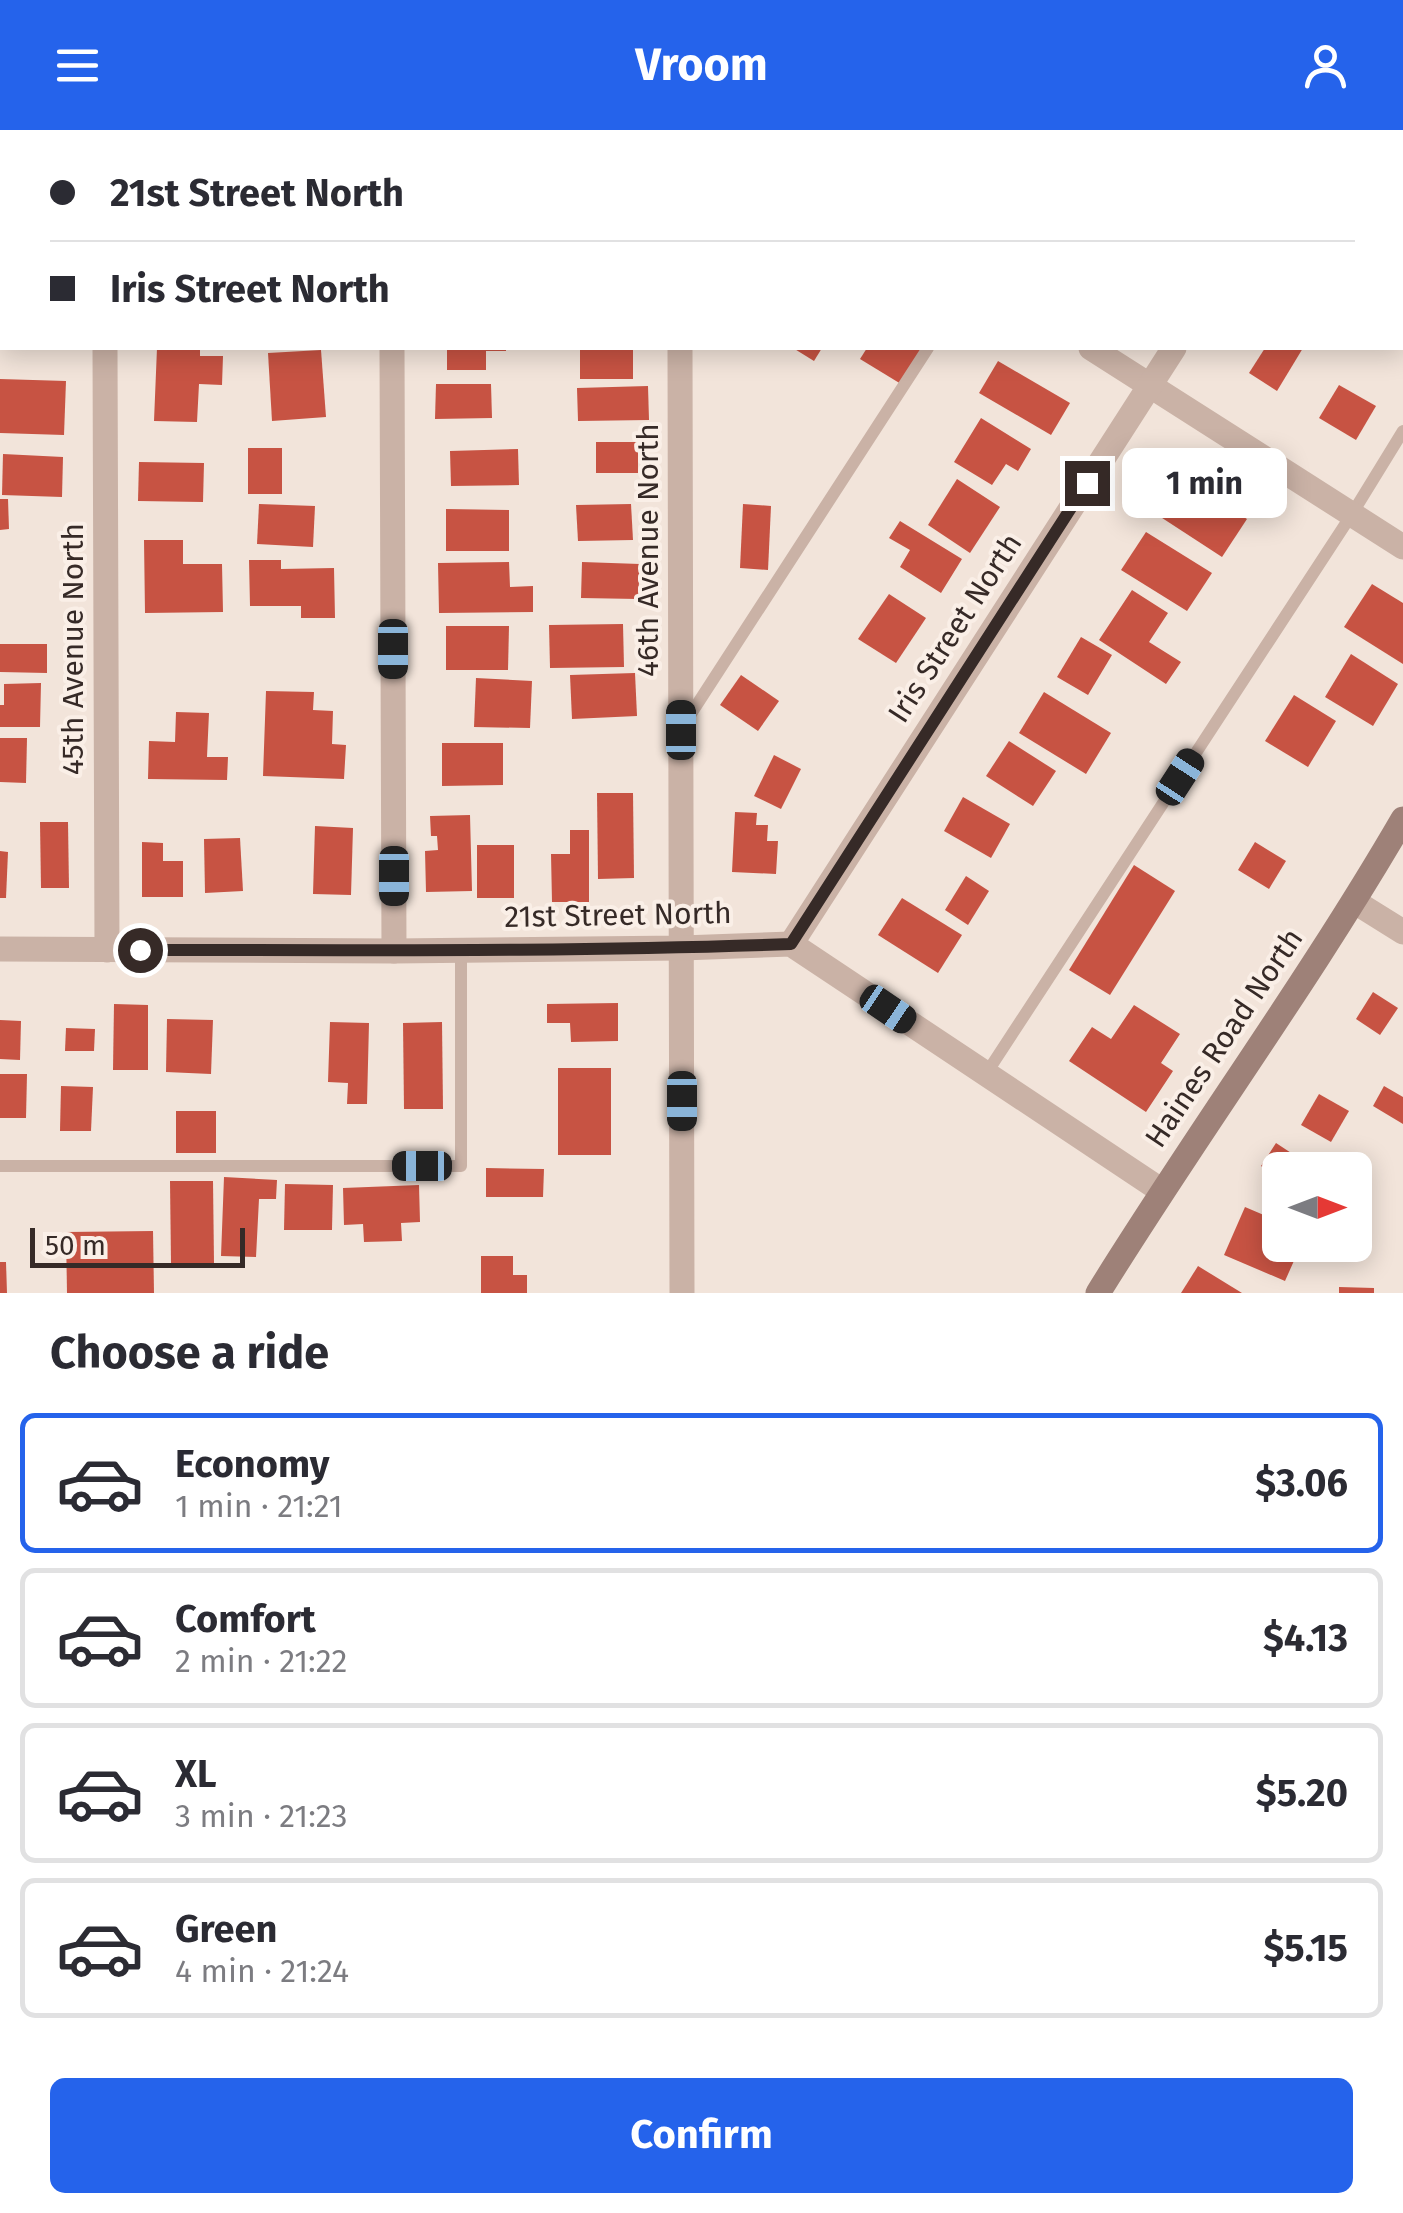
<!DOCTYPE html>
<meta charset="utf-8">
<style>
body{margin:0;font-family:"Fira Sans",sans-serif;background:#f7f7f7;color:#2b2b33;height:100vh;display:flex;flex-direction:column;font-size:38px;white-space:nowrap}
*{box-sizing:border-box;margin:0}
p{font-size:32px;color:#7c7c81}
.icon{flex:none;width:55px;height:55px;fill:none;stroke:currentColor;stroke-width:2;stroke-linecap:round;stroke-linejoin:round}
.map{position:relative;height:1163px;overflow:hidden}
.panel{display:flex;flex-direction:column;background:#fff;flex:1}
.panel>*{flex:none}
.guide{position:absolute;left:0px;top:0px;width:1405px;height:220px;box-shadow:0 5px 25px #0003;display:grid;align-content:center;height:220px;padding:0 50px;background:#fff}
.needle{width:65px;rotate:90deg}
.tools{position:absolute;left:1262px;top:1022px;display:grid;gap:20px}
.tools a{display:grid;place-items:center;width:110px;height:110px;border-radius:15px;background:#fff;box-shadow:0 5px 25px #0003;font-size:50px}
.scale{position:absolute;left:30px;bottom:25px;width:215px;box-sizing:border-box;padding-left:10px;border:5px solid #362a27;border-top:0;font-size:28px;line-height:35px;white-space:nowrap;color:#362a27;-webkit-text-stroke:8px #faefe7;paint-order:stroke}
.end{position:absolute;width:45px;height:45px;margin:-22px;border:12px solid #362a27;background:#fff;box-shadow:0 0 0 5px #fff}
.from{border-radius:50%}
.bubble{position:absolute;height:70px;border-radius:15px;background:#fff;box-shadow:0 5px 25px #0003;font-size:32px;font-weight:700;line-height:70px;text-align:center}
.car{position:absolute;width:30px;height:60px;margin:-30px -15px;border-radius:12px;box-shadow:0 0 8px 2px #0007;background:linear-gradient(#222 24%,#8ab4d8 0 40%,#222 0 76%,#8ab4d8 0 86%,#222 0)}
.guide b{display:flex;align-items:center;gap:35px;height:95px;font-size:38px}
.guide b+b{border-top:2px solid #e1e1e2}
.guide i{width:25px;height:25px;background:#2b2b33}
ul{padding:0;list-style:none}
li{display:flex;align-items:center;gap:30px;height:140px;margin:0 20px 15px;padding:0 30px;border:5px solid #e1e1e2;border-radius:15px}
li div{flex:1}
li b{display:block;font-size:38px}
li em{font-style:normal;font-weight:700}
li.current{border-color:#2563eb}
li>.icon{width:90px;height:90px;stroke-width:1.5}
h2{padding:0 50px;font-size:45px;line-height:120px}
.cta{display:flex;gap:20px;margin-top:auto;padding:20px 50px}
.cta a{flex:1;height:115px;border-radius:15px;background:#2563eb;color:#fff;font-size:40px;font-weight:700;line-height:115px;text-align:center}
header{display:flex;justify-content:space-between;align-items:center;height:130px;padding:0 50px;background:#2563eb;color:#fff;font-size:45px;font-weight:700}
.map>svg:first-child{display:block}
</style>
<header><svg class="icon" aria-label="menu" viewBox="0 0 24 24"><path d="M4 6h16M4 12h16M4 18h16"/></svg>Vroom<svg class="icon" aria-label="person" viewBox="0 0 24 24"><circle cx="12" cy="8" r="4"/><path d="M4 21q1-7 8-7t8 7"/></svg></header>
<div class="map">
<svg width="1403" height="1163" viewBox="0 0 1403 1163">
<rect width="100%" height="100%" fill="#f2e4da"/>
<g fill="#c75343">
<path d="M157 218H200V226H223L222 255 199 254 197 292 154 291Z"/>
<path d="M447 218H506V221H486V240H447Z"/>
<rect x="580" y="218" width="53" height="31"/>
<path d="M793 218H822L814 231Z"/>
<path d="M867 218H923L901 254 860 229Z"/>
<path d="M1265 218H1303L1277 261 1249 243Z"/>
<path d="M321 220 326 287 272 291 268 223Z"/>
<path d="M998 231 1070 273 1051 305 979 263Z"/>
<path d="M0 249 66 251 64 305 0 303Z"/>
<path d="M436 254H491L492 288 435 289Z"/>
<path d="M1339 255 1376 276 1356 310 1319 288Z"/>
<path d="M648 256 649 290 578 291 577 258Z"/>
<path d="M981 288 1031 319 1018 341 1006 334 992 355 954 332Z"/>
<rect x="596" y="312" width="42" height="31"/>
<rect x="248" y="318" width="34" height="46"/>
<path d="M518 319 519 355 451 356 450 321Z"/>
<path d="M3 324 63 327 62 367 2 365Z"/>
<path d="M139 332 204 333 203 372 138 371Z"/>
<path d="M1181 346 1247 389 1222 427 1156 384Z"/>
<path d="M957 349 1000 377 970 423 928 395Z"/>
<path d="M0 369H8L9 399 0 400Z"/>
<path d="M259 374 315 376 313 417 257 414Z"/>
<path d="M631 374 633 410 578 411 576 375Z"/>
<path d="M743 374 771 376 768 440 740 438Z"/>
<path d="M446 379 509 380V421H446Z"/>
<path d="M900 391 962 429 941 463 900 437 910 420 889 408Z"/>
<path d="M1146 402 1212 443 1187 481 1121 440Z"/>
<path d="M144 410H183V434H222L223 482 145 483Z"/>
<path d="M249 430H281V439L334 438 335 488H301V476H250Z"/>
<path d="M509 432 510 457 533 456V482L439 483 438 433Z"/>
<path d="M582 432 640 434 638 469 581 468Z"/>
<path d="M1372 454 1403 473V534L1344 497Z"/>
<path d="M1132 460 1168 483 1149 512 1181 532 1166 554 1099 510Z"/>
<path d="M889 464 926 488 896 533 858 509Z"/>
<path d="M623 494 624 537 550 538 549 495Z"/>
<path d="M446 496H509L508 540H446Z"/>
<path d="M1081 507 1112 525 1088 565 1057 547Z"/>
<path d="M0 514H47V543L0 542Z"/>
<path d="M1351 524 1398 554 1373 596 1325 567Z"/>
<path d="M635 543 637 586 572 589 570 545Z"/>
<path d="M741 545 779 571 758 601 720 575Z"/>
<path d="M476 548 532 551 530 598 474 597Z"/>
<path d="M41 553 40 597H0V575H4V554Z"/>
<path d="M266 561 314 562 313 580 333 581 332 614 346 615 344 649 263 646Z"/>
<path d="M1044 562 1111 603 1086 644 1019 603Z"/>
<path d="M1294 565 1336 591 1308 637 1265 611Z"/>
<path d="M176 582 209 583 207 627H228L227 650 148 649 149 611 175 612Z"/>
<path d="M0 608H27L26 653 0 652Z"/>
<path d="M1009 611 1056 641 1033 676 986 646Z"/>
<path d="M442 613H503V655L442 656Z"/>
<path d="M774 625 801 639 781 679 754 666Z"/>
<path d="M597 663H633L634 748 598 749Z"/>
<path d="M963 667 1010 694 991 728 944 701Z"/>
<path d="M735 682 757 683 756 695H768L767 711H778L776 744 732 742Z"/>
<path d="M470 685 472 761 426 762 425 721 438 720 437 706H431L430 686Z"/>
<path d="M40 692H68L69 758H41Z"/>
<path d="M315 696 353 698 351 765 313 764Z"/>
<path d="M570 700H589V772H552L551 724H570Z"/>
<path d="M240 708 243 761 205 763 204 709Z"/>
<path d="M142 712 163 713V731H183V767H142Z"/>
<path d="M1255 712 1286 731 1269 759 1238 740Z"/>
<rect x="477" y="715" width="37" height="53"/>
<path d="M0 721 8 722 6 768H0Z"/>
<path d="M1134 735 1175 761 1110 865 1069 840Z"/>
<path d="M966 746 989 761 968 795 945 780Z"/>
<path d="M902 768 962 805 938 843 878 805Z"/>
<path d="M1373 862 1398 878 1380 905 1356 889Z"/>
<path d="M618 873V911L571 912 570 893H547V874Z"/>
<path d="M114 874 148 875V940H113Z"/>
<path d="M1134 875 1180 904 1161 933 1173 941 1146 982 1069 931 1092 897 1111 909Z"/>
<path d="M167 889 213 890 211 944 166 942Z"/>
<path d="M0 890 21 891 20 930 0 929Z"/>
<path d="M330 892 369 893 367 974H347L348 953 328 952Z"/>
<path d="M442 892 443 979H404L403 893Z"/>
<path d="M66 898 95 899 94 921H65Z"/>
<rect x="558" y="938" width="53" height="87"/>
<path d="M0 944H27L26 988H0Z"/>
<path d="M61 956 93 957 91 1001H60Z"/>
<path d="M1384 956 1403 967V994L1373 976Z"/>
<path d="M1319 964 1349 981 1331 1012 1301 995Z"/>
<rect x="176" y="981" width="40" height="42"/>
<path d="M1276 1013 1317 1040H1280V1048L1261 1036Z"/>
<path d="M486 1038 544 1039 543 1067H486Z"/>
<path d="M224 1047 277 1050 276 1069H259L256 1127 221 1126Z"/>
<path d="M170 1051H213L214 1133H171Z"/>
<path d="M285 1054 333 1055 332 1100H284Z"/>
<path d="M419 1055 420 1092 401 1093 402 1111 364 1112 363 1094 344 1095 343 1058Z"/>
<path d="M1245 1077 1280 1092V1115H1301L1285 1151 1224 1125Z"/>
<path d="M153 1101 154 1163H67L66 1102Z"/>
<path d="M481 1126H513V1145H527V1163H481Z"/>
<path d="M0 1132H6L7 1163H0Z"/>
<path d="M1198 1136 1242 1163H1181Z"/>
<path d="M1339 1157 1374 1158V1163H1339Z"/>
</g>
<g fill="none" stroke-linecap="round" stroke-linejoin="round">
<g stroke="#cab2a6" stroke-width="12">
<path d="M685 593 928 218"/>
<path d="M986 944 1352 384 1403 301"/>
<path d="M0 1036H461V820"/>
</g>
<g stroke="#cab2a6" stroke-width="25">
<path d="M104 0V2"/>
<path d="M391 0V2"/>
<path d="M680 0V2"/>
<path d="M778 0 779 2"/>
<path d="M1318 2 1320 0"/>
<path d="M105 218 107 820"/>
<path d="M392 218 394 821"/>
<path d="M680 218 682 1163"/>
<path d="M1091 218 1403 417"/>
<path d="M1355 772 1403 802"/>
<path d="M791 814 1174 218"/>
<path d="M0 819 394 821 682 818 791 814 1162 1061"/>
</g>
<path stroke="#9e8178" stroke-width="25" d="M1098 1163C1197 1003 1309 851 1403 689"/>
</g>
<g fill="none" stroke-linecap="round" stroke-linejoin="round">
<path stroke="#362a27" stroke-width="12" d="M140 820C357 820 574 822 791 814L1087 353"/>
</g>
<g text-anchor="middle" stroke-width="8" stroke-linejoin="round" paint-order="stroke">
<g font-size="30" fill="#362a27" stroke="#faefe7">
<text transform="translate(648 420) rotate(-90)" y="10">46th Avenue North</text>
<text transform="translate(955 498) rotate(-57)" y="10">Iris Street North</text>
<text transform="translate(73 519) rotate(-90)" y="10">45th Avenue North</text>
<text transform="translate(618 785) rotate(-1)" y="10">21st Street North</text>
<text transform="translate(1224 908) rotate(-56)" y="10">Haines Road North</text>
</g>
</g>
</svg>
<div class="tools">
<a><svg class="needle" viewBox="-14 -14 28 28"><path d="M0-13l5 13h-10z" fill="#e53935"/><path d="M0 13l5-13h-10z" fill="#7c7c81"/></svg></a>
</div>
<div class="scale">50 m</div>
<i class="end from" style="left:140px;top:820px"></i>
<i class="end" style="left:1087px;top:353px"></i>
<div class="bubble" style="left:1122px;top:318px;width:165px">1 min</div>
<i class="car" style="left:393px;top:519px;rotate:180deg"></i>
<i class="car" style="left:681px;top:600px;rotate:0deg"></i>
<i class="car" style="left:1180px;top:647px;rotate:33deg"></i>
<i class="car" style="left:394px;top:746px;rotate:180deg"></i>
<i class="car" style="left:888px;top:879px;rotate:124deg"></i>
<i class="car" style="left:682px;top:971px;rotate:180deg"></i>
<i class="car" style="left:422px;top:1036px;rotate:270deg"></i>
<div class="guide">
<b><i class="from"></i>21st Street North</b>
<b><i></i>Iris Street North</b>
</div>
</div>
<section class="panel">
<h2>Choose a ride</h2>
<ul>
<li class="current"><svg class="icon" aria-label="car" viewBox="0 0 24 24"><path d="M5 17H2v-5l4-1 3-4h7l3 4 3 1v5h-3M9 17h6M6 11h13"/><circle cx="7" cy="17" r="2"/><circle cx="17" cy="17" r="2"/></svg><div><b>Economy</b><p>1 min · 21:21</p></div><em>$3.06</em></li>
<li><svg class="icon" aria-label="car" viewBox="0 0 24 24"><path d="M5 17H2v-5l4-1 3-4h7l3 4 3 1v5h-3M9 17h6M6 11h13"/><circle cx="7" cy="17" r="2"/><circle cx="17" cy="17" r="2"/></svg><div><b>Comfort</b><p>2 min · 21:22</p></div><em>$4.13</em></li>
<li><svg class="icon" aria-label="car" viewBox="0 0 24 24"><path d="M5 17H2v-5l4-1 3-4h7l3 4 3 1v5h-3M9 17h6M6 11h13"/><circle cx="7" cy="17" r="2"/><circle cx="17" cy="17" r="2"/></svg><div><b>XL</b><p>3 min · 21:23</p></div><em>$5.20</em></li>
<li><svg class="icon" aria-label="car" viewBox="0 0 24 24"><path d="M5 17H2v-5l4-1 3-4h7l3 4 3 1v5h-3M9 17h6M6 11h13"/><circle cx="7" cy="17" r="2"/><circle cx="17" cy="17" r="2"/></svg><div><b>Green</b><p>4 min · 21:24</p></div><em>$5.15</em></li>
</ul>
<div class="cta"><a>Confirm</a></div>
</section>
